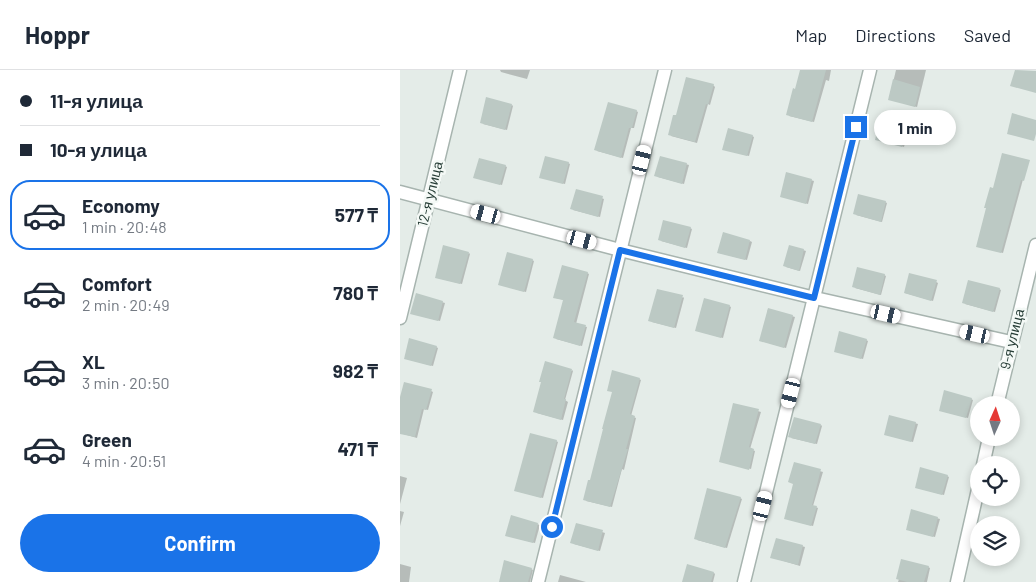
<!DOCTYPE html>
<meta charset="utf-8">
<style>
body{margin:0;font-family:Barlow,sans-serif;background:#f6f6f7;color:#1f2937;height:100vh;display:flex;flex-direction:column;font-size:19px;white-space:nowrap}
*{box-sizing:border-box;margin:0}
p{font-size:16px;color:#747a83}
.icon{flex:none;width:28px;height:28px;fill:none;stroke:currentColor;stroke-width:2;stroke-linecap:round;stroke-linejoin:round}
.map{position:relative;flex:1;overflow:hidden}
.sheet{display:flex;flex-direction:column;background:#fff;width:400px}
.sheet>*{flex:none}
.banner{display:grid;align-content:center;height:110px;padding:0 20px;background:#fff}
.needle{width:32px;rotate:3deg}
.buttons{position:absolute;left:570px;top:326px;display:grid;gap:10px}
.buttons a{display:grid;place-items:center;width:50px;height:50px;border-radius:50%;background:#fff;box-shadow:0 2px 8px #0003;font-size:25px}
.end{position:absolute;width:22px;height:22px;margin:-11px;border:6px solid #1a73e8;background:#fff;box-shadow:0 0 0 2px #fff}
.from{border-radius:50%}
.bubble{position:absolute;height:35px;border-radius:18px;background:#fff;box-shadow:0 2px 8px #0003;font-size:16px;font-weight:700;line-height:35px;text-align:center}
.car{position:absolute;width:15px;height:30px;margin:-15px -8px;border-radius:6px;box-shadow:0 0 4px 1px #0007;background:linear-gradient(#fff 24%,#345 0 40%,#fff 0 76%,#345 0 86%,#fff 0)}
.banner b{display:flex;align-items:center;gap:18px;height:48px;font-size:19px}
.banner b+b{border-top:1px solid #e0e1e3}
.banner i{width:12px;height:12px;background:#1f2937}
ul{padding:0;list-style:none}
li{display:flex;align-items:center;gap:15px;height:70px;margin:0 10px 8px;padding:0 10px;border:2px solid transparent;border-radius:20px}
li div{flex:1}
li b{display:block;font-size:19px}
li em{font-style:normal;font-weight:700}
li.selected{border-color:#1a73e8}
li>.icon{width:45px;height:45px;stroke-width:1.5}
.button{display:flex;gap:10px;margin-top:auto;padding:10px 20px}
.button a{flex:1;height:58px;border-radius:30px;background:#1a73e8;color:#fff;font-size:20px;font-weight:700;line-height:58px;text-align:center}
header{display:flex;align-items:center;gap:30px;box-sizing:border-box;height:70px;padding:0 25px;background:#fff;border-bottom:1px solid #e0e1e3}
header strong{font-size:24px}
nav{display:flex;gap:28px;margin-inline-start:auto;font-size:18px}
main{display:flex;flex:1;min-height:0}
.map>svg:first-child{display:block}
</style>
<header>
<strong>Hoppr</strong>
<nav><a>Map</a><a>Directions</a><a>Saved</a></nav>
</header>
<main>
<section class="sheet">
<div class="banner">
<b><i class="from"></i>11-я улица</b>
<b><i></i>10-я улица</b>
</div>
<ul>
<li class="selected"><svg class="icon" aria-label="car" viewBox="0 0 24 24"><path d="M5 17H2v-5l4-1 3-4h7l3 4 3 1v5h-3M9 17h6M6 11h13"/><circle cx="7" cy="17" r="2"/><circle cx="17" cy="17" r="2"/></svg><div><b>Economy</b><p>1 min · 20:48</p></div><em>577 ₸</em></li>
<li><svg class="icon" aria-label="car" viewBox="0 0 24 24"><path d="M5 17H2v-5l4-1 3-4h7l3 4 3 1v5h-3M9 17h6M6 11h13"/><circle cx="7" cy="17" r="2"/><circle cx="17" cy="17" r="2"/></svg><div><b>Comfort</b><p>2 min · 20:49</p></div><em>780 ₸</em></li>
<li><svg class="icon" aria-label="car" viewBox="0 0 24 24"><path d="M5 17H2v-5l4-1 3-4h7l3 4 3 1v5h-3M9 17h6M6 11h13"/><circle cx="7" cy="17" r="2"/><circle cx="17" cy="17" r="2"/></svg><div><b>XL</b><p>3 min · 20:50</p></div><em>982 ₸</em></li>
<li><svg class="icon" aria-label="car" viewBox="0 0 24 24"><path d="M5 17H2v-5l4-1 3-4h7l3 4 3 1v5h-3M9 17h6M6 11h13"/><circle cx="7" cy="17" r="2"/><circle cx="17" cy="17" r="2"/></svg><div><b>Green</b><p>4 min · 20:51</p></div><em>471 ₸</em></li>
</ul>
<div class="button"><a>Confirm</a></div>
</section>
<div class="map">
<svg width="636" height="512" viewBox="0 0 636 512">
<rect width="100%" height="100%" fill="#e4ece8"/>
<g fill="#0003">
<path d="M100 0H130L127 9 101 2Z"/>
<path d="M401 0H431L429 11 426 10 414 52 389 46Z"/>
<path d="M496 0H526L517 37 489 29Z"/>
<path d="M313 15 315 17 310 35 308 34 297 73 271 66 277 47Z"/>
<path d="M112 35 113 36 107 60 83 54Z"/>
<path d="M236 41 238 42 234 58H231L223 88 197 81Z"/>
<path d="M507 58 509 59 504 77 478 70Z"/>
<path d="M352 66 354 67 349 86 326 80Z"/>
<path d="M261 87 289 95 284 114 258 107Z"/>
<path d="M628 91 603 183 580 177 594 120Z"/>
<path d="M168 93 170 94 165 114 143 108Z"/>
<path d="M105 96 107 97 102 115 76 108Z"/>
<path d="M387 103 414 111 408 134 383 127Z"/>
<path d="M177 120 204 129 200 147 173 140Z"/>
<path d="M485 132 487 133 482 152 456 145Z"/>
<path d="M290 158 292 159 287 178 261 171Z"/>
<path d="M350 171 352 172 347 190 320 183Z"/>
<path d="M390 176 406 181 400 201 386 197Z"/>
<path d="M69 183 70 184 62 214 38 208Z"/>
<path d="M132 190 134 191 126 222 101 215Z"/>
<path d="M187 203 189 204 176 254 187 257 182 276 156 269 164 230 156 228Z"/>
<path d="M484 205 486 206 481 225 455 218Z"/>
<path d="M536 212 538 213 533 231 505 223Z"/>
<path d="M599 219 601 220 595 242 565 234Z"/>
<path d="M17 225 45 233 40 251 14 244Z"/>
<path d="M283 227 284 228 276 258 252 252Z"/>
<path d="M329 236 331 237 323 268 298 261Z"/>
<path d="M368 239 395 247 386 278 362 271Z"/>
<path d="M466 270 468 271 463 289 437 282Z"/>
<path d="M36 277 38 278 33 296 7 289Z"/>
<path d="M172 300 173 301 165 330 168 332 163 350 137 343Z"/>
<path d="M239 309 241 310 231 346 236 348 224 400 222 399 212 437 186 431 191 412Z"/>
<path d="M31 321 33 322 28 340 24 339 17 368 0 363V332Z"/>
<path d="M571 329 573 330 568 348 542 341Z"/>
<path d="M334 334 361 342 350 379 355 381 351 399 321 391Z"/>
<path d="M490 346 518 354 513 372 487 365Z"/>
<path d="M421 355 422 356 417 374 391 368Z"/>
<path d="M156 371 158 372 143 428 117 421Z"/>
<path d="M395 394 423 402 413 436 418 438 413 456 387 449 394 414Z"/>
<path d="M0 406 7 408 0 434Z"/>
<path d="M547 406 549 407 544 425 518 418Z"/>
<path d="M340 428 342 429 327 478 297 470Z"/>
<path d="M0 441 4 442 0 456Z"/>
<path d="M512 441 540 449 535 467 509 460Z"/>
<path d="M112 447 140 455 135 473 109 466Z"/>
<path d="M177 454 205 463 200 481 174 474Z"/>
<path d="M377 469 405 477 400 496 374 488Z"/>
<path d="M0 494 11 497 9 512H0Z"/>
<path d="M528 497 530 498 527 512H498L499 509Z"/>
<path d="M131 499 133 500 130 512H105Z"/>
<path d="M314 503 315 504 313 512H283Z"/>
<path d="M160 505 186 512H187H158Z"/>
</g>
<g fill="#bcc9c4">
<path d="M400 0H426L412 52 386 45 393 18 395 19Z"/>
<path d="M615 0 636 1V23L610 16Z"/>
<path d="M286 7 314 14 308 35 306 34 295 72 268 65 273 45H276Z"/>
<path d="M493 9 520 17 515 37 488 30Z"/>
<path d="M86 27 112 34 105 60 80 53Z"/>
<path d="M208 32 237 40 232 58H229L221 88 194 80Z"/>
<path d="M612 43 636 50V64L634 71 607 64Z"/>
<path d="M480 49 508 56 502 77 475 70Z"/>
<path d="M328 58 353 65 347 86 322 80Z"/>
<path d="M602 83 630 90 624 111 621 110 601 183 576 177 586 138H584L590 117 593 118Z"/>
<path d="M145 86 169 92 163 114 139 108Z"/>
<path d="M260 86 287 93 282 114 254 106Z"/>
<path d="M79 88 106 95 100 115 73 108Z"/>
<path d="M386 102 412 109 406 134 380 127Z"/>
<path d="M176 119 203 126 198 147 170 139Z"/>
<path d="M458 124 486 131 481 152 453 144Z"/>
<path d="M263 150 291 157 285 178 258 170Z"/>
<path d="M323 162 350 170 345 190 317 183Z"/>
<path d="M43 175 69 182 60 214 35 208Z"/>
<path d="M389 175 404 179 399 201 383 196Z"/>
<path d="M107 182 133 189 124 222 98 215Z"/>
<path d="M162 195 188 202 174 252 186 255 180 276 153 268 163 230 153 228Z"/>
<path d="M457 197 485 204 480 225 452 217Z"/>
<path d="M509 203 537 210 531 231 504 223Z"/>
<path d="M568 210 600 218 593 242 562 233Z"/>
<path d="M257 219 283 225 274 258 248 251Z"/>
<path d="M16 223 43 231 38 251 10 244Z"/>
<path d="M304 228 330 235 321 268 295 261Z"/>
<path d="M368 238 393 245 384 278 359 271Z"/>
<path d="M439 261 467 269 461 289 434 282Z"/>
<path d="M9 268 37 276 31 296 4 289Z"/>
<path d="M145 291 172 299 164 329H166L161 350 133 342 141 312H139Z"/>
<path d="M212 300 240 308 230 344 235 346 226 379H228L210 437 183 430 188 410H190L203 359H202L212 322 207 321Z"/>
<path d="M4 312 32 319 26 340 22 339 15 367 0 364V327Z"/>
<path d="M544 320 572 328 566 348 539 341Z"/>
<path d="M333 333 359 339 349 377 354 379 349 400 319 392Z"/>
<path d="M489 345 516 352 511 372 484 365Z"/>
<path d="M394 347 421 354 415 374 388 367Z"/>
<path d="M130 363 157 370 141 428 114 421Z"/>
<path d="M394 392 421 399 412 435 417 436 411 456 384 449 393 414 388 412Z"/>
<path d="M520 397 548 405 542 425 515 418Z"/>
<path d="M307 418 341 427 325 478 294 469Z"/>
<path d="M511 439 538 447 533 467 506 460Z"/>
<path d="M111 445 138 453 133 473 105 466Z"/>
<path d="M176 453 203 460 198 481 170 473Z"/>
<path d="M376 468 403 475 398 495 370 488Z"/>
<path d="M501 489 529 496 524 512H507L496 509Z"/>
<path d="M104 490 132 498 128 512H99Z"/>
<path d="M287 494 314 502 311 512H282Z"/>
</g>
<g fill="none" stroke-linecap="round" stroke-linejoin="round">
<g stroke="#a7b4af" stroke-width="15">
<g id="minor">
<path d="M0 122 220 180 415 228 611 272"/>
<path d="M0 248 60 0"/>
<path d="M597 335 636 175"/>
<path d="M583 395 589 368"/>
<path d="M138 512 265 0"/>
<path d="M344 512 470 0"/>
<path d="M557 512 579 415"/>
</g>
</g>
<use href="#minor" stroke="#fff" stroke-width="12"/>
</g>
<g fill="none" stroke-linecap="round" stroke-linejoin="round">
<path stroke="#1a73e8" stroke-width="6" d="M152 457 220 180 414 228 456 57"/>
</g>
<g text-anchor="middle" stroke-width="5" stroke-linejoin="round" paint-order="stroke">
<g font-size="14" fill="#253c35" stroke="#f4f9f6">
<text transform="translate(30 124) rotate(-76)" y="5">12-я улица</text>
<text transform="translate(612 269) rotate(-76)" y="5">9-я улица</text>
</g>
</g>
</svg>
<div class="buttons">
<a><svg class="needle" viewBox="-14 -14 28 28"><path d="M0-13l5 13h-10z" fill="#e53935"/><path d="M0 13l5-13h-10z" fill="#747a83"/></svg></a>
<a><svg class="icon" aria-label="locate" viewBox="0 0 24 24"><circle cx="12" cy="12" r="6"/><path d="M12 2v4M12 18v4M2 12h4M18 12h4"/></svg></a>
<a><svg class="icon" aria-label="layers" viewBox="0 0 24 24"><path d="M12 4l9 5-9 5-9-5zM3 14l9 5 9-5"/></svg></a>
</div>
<i class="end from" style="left:152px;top:457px"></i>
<i class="end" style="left:456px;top:57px"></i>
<div class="bubble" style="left:474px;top:40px;width:82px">1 min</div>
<i class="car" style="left:242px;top:90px;rotate:14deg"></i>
<i class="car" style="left:86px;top:144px;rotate:285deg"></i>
<i class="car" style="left:182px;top:170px;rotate:105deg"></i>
<i class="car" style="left:486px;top:244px;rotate:103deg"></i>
<i class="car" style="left:575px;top:264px;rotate:283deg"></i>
<i class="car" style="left:391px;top:323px;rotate:194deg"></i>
<i class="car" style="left:363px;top:436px;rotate:14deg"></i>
</div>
</main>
